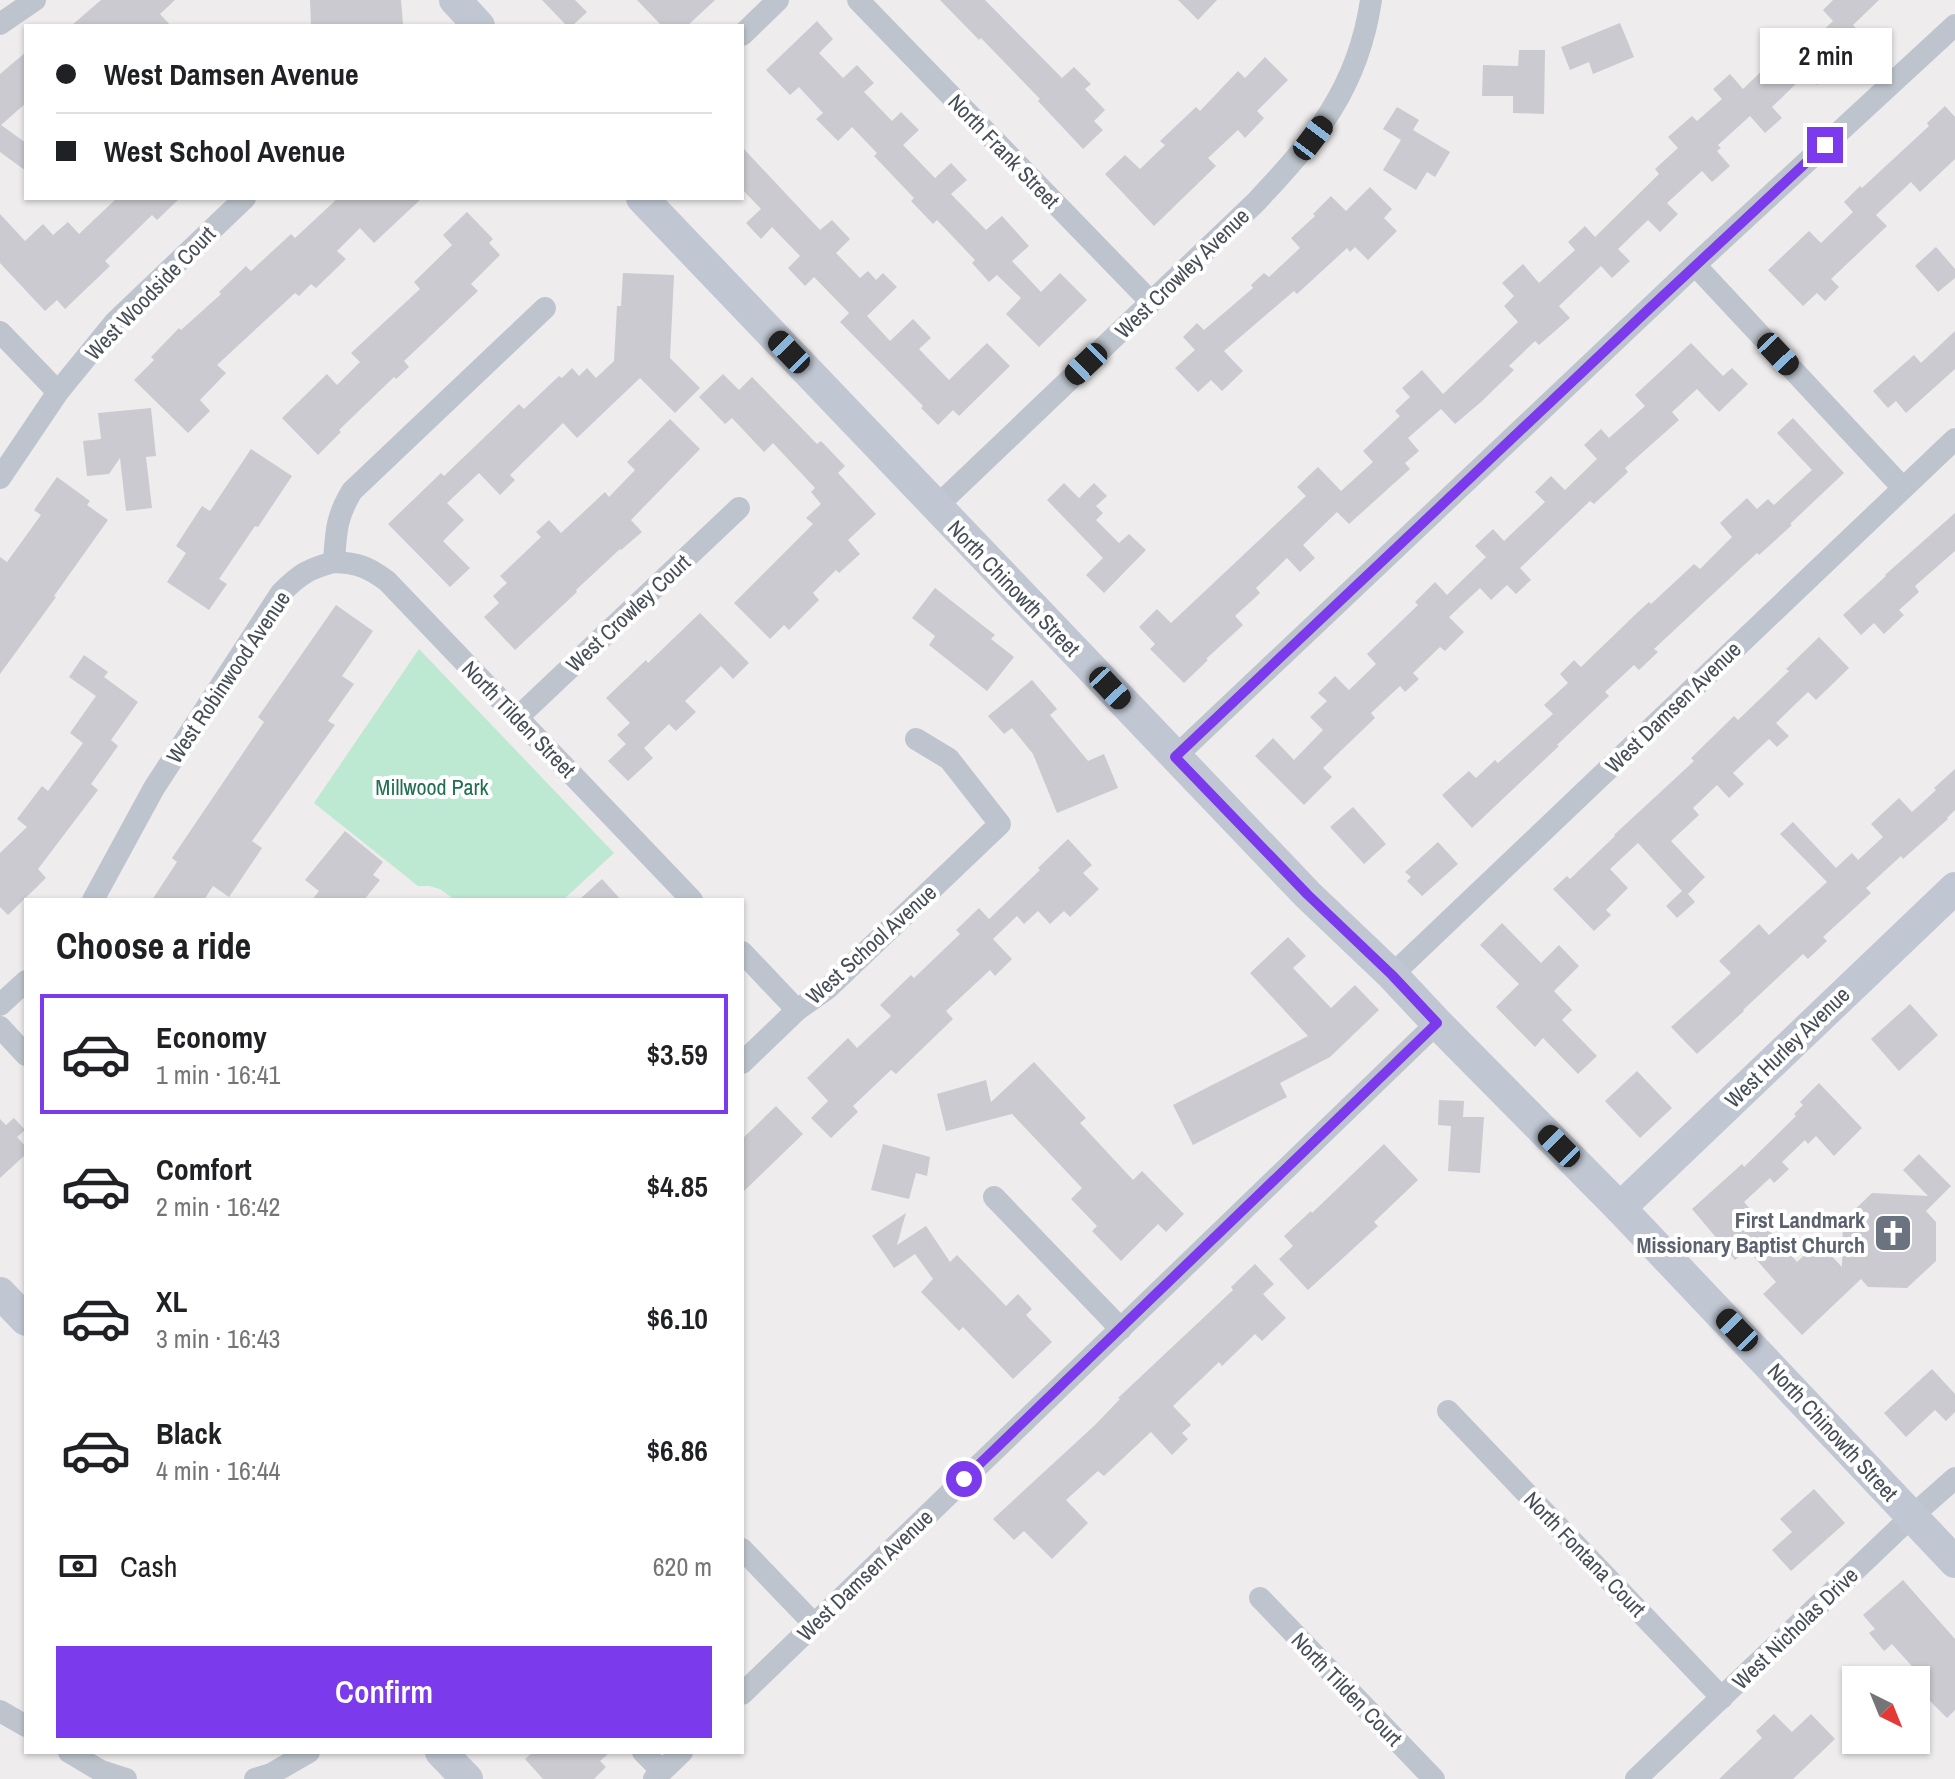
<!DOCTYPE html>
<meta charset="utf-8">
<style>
body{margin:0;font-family:"Archivo Narrow",sans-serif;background:#f2f2f2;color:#202124;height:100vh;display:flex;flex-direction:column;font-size:30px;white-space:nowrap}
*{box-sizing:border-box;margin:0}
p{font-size:26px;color:#757577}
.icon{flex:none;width:44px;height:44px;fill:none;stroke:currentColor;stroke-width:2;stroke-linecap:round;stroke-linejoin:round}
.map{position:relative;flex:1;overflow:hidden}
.details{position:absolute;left:24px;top:898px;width:720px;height:856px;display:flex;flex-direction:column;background:#fff;border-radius:0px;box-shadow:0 2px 6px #0004}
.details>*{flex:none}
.banner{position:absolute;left:24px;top:24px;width:720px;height:176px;border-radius:0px;box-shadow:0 2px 6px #0004;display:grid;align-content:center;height:176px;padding:0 32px;background:#fff}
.needle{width:52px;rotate:137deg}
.controls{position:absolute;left:1842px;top:1666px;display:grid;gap:16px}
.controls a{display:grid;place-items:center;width:88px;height:88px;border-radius:0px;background:#fff;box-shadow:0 2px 6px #0004;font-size:40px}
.end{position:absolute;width:36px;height:36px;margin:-18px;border:10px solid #7c3aed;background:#fff;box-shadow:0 0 0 4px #fff}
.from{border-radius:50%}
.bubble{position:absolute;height:56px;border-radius:0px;background:#fff;box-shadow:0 2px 6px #0004;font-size:26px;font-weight:600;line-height:56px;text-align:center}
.car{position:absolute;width:24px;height:48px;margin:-24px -12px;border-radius:10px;box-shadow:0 0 6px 2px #0007;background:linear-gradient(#222 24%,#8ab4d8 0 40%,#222 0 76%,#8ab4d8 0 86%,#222 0)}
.banner b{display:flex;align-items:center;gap:28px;height:76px;font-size:30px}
.banner b+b{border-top:2px solid #e0e0e0}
.banner i{width:20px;height:20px;background:#202124}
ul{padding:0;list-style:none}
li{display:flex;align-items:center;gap:24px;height:120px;margin:0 16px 12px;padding:0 16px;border:4px solid transparent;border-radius:0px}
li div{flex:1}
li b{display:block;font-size:30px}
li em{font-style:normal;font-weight:600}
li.current{border-color:#7c3aed}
li>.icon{width:72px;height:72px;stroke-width:1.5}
h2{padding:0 32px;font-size:36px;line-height:96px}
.pay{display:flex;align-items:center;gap:20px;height:88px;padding:0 32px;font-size:30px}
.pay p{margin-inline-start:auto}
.action{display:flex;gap:16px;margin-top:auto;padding:16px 32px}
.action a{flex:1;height:92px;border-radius:0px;background:#7c3aed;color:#fff;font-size:32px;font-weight:600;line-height:92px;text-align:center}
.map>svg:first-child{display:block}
</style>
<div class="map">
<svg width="1955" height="1779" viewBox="0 0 1955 1779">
<rect width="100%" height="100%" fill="#eeecec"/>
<path fill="#bde8d2" d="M419 649 614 853 563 900H455L440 889 429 886H418L314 803Z"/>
<g fill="#cacad0">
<path d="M101 0H175L160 14 171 26H71Z"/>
<path d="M310 0H401L403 24 311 26Z"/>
<path d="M542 0H575L587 12 572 26H567Z"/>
<path d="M637 0H715L687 26H662Z"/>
<path d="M940 0H985L1062 78 1074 67 1091 84 1085 89 1105 110 1094 121 1103 130 1083 149 1038 101 1040 99 981 38 979 40Z"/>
<path d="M1178 0H1217L1198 20Z"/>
<path d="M1833 0H1879L1853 25 1866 39 1817 85 1806 74 1772 107 1782 118 1765 133 1750 116 1718 145 1721 148 1717 151 1730 166 1712 182 1702 171 1667 203 1678 214 1660 232 1648 220 1618 249 1630 261 1612 278 1601 266 1559 306 1570 318 1539 345 1535 341 1509 366 1514 370 1481 402 1455 424 1441 409 1408 438 1419 451 1405 463 1410 469 1349 524 1337 512 1303 545 1315 558 1300 572 1287 558 1256 588 1260 593 1235 616 1243 625 1206 659 1208 660 1184 683 1150 649 1155 644 1139 627 1157 609 1171 623 1306 496 1297 487 1318 467 1341 491 1373 462 1363 451 1400 416 1395 411 1410 397 1402 388 1422 370 1443 394 1518 322 1504 306 1514 296 1502 283 1523 264 1539 283 1575 250 1568 242 1585 226 1595 237 1659 174 1655 169 1678 148 1668 137 1692 116 1697 121 1722 99 1713 89 1730 74 1743 89 1795 39 1804 48 1833 21 1823 10Z"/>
<path d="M817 21 833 39 819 53 843 78 857 65 874 83 864 92 892 121 901 112 919 130 903 145 935 178 951 163 967 180 951 194 986 230 1002 216 1029 246 1012 261 1041 292 1060 273 1087 300 1039 347 1006 314 1021 298 997 275 989 282 972 263 975 260 937 220 933 224 911 201 914 198 874 156 877 153 852 127 838 141 816 119 823 113 799 87 790 95 766 70Z"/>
<path d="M1620 23 1634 57 1593 74 1589 62 1570 70 1561 47Z"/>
<path d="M1519 50H1545L1544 114 1513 113V96H1482L1483 65 1518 66Z"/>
<path d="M26 52V103L1 125 26 143V171L0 152V74Z"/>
<path d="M1265 57 1288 80 1257 111 1264 118 1245 138 1238 130 1208 158 1216 166 1154 226 1105 174 1125 155 1140 169 1165 145 1160 141 1196 107 1200 111 1238 71 1245 78Z"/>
<path d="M1945 106 1955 117V159L1920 192 1911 182 1876 215 1887 226 1831 279 1839 287 1825 301 1817 293 1803 306 1768 270 1809 231 1821 243 1853 212 1844 202 1860 186 1862 188 1929 126 1927 123Z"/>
<path d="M1397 107 1419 120 1413 130 1450 152 1435 177 1427 172 1416 190 1383 170 1401 140 1383 129Z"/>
<path d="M742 147 820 230 832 220 850 239 836 253 860 278 868 271 876 280 883 273 897 287 867 316 890 341 913 319 931 338 919 349 949 380 987 343 1010 366 959 416 953 410 938 425 921 408 923 406 840 322 849 313 814 277 805 286 788 268 800 256 772 227 761 239 746 223 761 209 742 189Z"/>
<path d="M1370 187 1392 209 1384 218 1397 231 1368 260 1355 247 1350 252 1347 248 1297 294 1294 291 1224 351 1243 371 1222 391 1211 380 1198 392 1175 368 1195 350 1183 337 1197 323 1204 330 1253 288 1251 285 1264 273 1269 277 1300 248 1291 238 1315 216 1313 214 1331 196 1346 211Z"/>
<path d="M117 198H180L157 220 152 215 105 261 110 266 65 309 57 300 45 311 0 263V214L25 241 43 224 53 235 68 222 79 234Z"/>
<path d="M338 198H422L374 243 360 228 337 251 346 259 316 288 311 284 299 296 295 293 217 365 226 373 200 400 210 411 188 433 134 380 154 360 151 357 179 328 181 330 221 294 219 292 246 266 251 271 291 234 295 238Z"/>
<path d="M467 212 493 239 489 243 500 255 471 284 478 291 404 361 409 367 396 379 394 377 339 430 341 432 318 455 282 418 327 374 337 385 360 362 351 353 420 289 414 282 452 245 443 235Z"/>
<path d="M1936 247 1955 269V278L1938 292 1915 266Z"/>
<path d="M623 273 674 275 670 358 700 388 675 413 640 378 577 438 563 423 510 475 515 480 500 495 479 473 447 503 464 520 443 541 470 568 450 587 388 524 441 473 444 476 519 404 524 409 559 376 562 378 572 368 579 376 587 368 596 378 614 361 617 306H621Z"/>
<path d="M1955 331V369L1906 413 1896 401 1888 408 1873 391 1914 355 1921 363Z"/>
<path d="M1691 343 1723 376 1732 368 1748 384 1719 412 1697 389 1672 412 1679 420 1625 468 1628 472 1594 504 1590 501 1520 568 1531 580 1516 594 1507 585 1491 600 1480 588 1449 617 1464 632 1445 651 1440 647 1413 673 1419 679 1405 692 1400 686 1371 713 1375 718 1323 768 1332 777 1304 805 1255 756 1273 738 1294 760 1323 730 1310 717 1327 701 1318 693 1335 676 1349 690 1376 664 1367 654 1418 605 1415 602 1435 582 1447 595 1486 557 1475 546 1493 529 1504 541 1545 502 1535 492 1551 476 1565 490 1597 459 1584 445 1601 429 1609 438 1645 406 1635 395Z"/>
<path d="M723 374 739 390 752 377 817 444 821 441 845 466 838 473 876 514 848 540 860 554 839 573 836 570 813 593 819 600 789 630 784 625 770 639 734 603 813 524 806 518 821 504 811 492 815 488 773 443 764 452 732 418 725 424 699 397Z"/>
<path d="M151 408 156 456 146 457 152 508 126 511 120 458 109 474 87 476 83 441 101 439 98 413Z"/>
<path d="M1793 418 1844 473 1790 524 1792 525 1759 555 1757 553 1654 649 1658 652 1639 670 1634 665 1605 692 1609 696 1557 745 1559 746 1472 828 1442 795 1469 771 1476 778 1495 760 1498 763 1553 714 1544 705 1568 683 1560 674 1574 660 1581 667 1639 611 1649 602 1651 604 1694 564 1700 569 1732 537 1720 523 1747 498 1757 509 1768 499 1774 505 1812 470 1777 433Z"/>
<path d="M670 419 700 449 631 520 642 532 621 550 620 549 576 590 577 592 515 650 484 617 499 603 493 596 507 583 500 576 541 537 536 532 549 520 561 533 605 492 609 497 635 470 627 462Z"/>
<path d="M251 449 292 476 258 527 255 526 219 579 227 584 209 610 167 582 186 553 176 546 202 506 210 511Z"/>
<path d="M57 477 90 501 87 505 108 520 54 596 56 597 0 674V557L7 562 41 515 34 510Z"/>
<path d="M1064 483 1079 498 1094 483 1107 496 1096 506 1103 513 1096 520 1119 543 1129 534 1146 550 1104 593 1086 575 1103 558 1047 500Z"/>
<path d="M1955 513V551L1915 586 1919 592 1899 610 1904 615 1884 634 1874 623 1861 635 1843 615 1886 576 1885 575Z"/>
<path d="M935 588 995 635 991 639 1014 657 987 691 929 645 935 636 912 618Z"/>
<path d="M336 605 373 631 342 676 354 684 328 721 335 725 252 841 262 848 229 897 213 886 204 900H152L177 862 172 858 264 722 258 717Z"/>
<path d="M700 613 749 663 733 679 721 666 685 701 696 712 676 731 669 724 644 748 653 758 628 781 608 761 626 744 617 735 630 723 606 698 646 660 648 663Z"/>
<path d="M1819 637 1849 668 1816 700 1808 692 1776 723 1789 736 1777 747 1769 739 1733 773 1744 784 1729 798 1717 785 1693 808 1699 815 1671 841 1705 877 1688 894 1695 902 1677 918 1666 906 1682 891 1638 843 1610 869 1628 888 1606 910 1611 915 1594 931 1553 889 1567 876 1570 879 1615 836 1614 835 1694 761 1691 758 1734 716 1738 720 1789 671 1786 669Z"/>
<path d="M84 655 108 672 104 677 138 702 111 740 118 746 91 784 98 790 38 869 46 878 8 915 0 907V853L27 827 17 819 42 786 48 791 83 743 70 733 96 696 69 677Z"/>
<path d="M1032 680 1057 709 1050 715 1088 761 1104 754 1118 788 1057 813 1033 754 1012 728 1004 734 988 716Z"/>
<path d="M1955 769V810L1947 818 1948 819 1903 859 1901 856 1866 888 1871 893 1823 937 1827 941 1808 959 1803 954 1743 1010 1744 1011 1697 1054 1671 1027 1731 973 1719 961 1759 924 1769 935 1827 882 1780 834 1793 822 1836 868 1852 853 1858 860 1883 837 1871 824 1899 798 1912 812 1936 790 1934 788Z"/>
<path d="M1353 807 1386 844 1364 864 1330 827Z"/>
<path d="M345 831 383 862 373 875 380 880 364 900H312L319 891 305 880Z"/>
<path d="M1068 839 1092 865 1083 873 1099 889 1070 917 1064 911 1050 924 1038 911 1024 924 1017 916 993 939 1012 959 995 976 990 970 946 1011 953 1019 896 1074 891 1070 853 1106 858 1112 831 1138 811 1118 828 1101 807 1078 848 1038 857 1048 891 1016 880 1005 911 975 914 978 960 934 956 930 979 908 989 919 1040 870 1038 868Z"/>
<path d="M1438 842 1458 864 1422 896 1407 881 1411 877 1405 872Z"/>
<path d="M602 879 621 900H579Z"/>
<path d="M1502 923 1541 963 1559 945 1579 966 1554 991 1572 1010 1562 1020 1597 1056 1578 1074 1543 1038 1535 1047 1496 1007 1519 984 1480 945Z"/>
<path d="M1288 937 1306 956 1293 968 1331 1008 1355 985 1379 1010 1330 1057 1280 1083 1287 1097 1193 1145 1173 1105 1308 1036 1250 973Z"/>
<path d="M1910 1004 1938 1035 1899 1071 1871 1039Z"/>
<path d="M1034 1062 1086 1118 1080 1123 1133 1180 1142 1171 1184 1214 1166 1232 1158 1224 1121 1261 1092 1231 1097 1226 1071 1199 1082 1188 1012 1114 946 1131 937 1094 986 1080 991 1102Z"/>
<path d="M1637 1071 1672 1108 1640 1138 1605 1101Z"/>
<path d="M1819 1083 1862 1128 1834 1156 1816 1136 1808 1144 1805 1140 1782 1162 1789 1169 1774 1183 1770 1178 1744 1202 1797 1262 1818 1242 1842 1267 1843 1221 1872 1193 1928 1196 1903 1170 1919 1154 1951 1186 1926 1211 1936 1222V1261L1907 1288 1868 1287 1861 1279 1802 1335 1763 1294 1776 1282 1747 1249 1735 1260 1692 1209 1742 1164 1744 1167 1796 1116 1794 1114 1803 1105 1800 1102Z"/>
<path d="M1439 1100 1464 1101 1463 1117H1484L1480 1173 1448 1171 1451 1126 1438 1125Z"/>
<path d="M776 1106 803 1134 742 1193V1139Z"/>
<path d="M14 1118 25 1130 17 1137 26 1147V1154L0 1178V1119L6 1125Z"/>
<path d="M883 1144 930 1157 927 1176 916 1173 909 1199 871 1190Z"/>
<path d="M1384 1144 1418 1180 1374 1222 1378 1226 1308 1290 1279 1259 1293 1246 1284 1236 1311 1211 1312 1213Z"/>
<path d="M906 1213 897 1245 926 1226 950 1262 957 1255 1006 1306 1018 1294 1032 1309 1026 1315 1052 1342 1013 1379 963 1327 959 1331 921 1292 933 1279 915 1254 894 1268 872 1236Z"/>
<path d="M1255 1264 1274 1284 1263 1294 1286 1318 1262 1341 1255 1334 1222 1366 1219 1362 1173 1406 1191 1425 1182 1433 1188 1439 1172 1455 1151 1432 1104 1476 1098 1471 1066 1500 1088 1523 1052 1559 1024 1531 1014 1540 993 1519 1095 1425 1120 1399 1118 1398 1233 1290 1231 1287Z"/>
<path d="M1932 1369 1955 1394V1412L1946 1421 1935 1410 1906 1437 1884 1413Z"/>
<path d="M1814 1489 1845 1523 1791 1571 1772 1550 1792 1532 1780 1519Z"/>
<path d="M1903 1580 1955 1639V1710L1947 1718 1916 1687V1680H1913L1919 1674 1892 1644 1884 1651 1869 1633 1875 1629 1863 1615Z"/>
<path d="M1774 1714 1792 1732 1811 1714 1835 1739 1793 1779H1719L1762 1738 1756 1731Z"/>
<path d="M533 1752H610L600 1761 606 1767 594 1779H543L525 1759Z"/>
</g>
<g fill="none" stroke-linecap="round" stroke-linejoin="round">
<g stroke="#bec4cd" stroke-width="22">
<path d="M858 0 1151 302"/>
<path d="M0 24 35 0"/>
<path d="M742 35 778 0"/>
<path d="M1695 265 1903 488"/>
<path d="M0 332 58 392"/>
<path d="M0 478 58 392 115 322 245 198"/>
<path d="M936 507 1256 202C1315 139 1358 89 1371 0"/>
<path d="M334 562C358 563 368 567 387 581L692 900"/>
<path d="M517 718 739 508"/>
<path d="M1175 757 1695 265 1955 25"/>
<path d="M93 900 154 788 281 593C300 574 308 569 334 562 336 532 336 517 352 491L545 308"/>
<path d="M742 952 797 1010"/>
<path d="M1392 975 1955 439"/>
<path d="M0 1005 26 981"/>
<path d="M0 1027 26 1055"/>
<path d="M742 1063 797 1010 827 989 1000 824 949 759 916 739"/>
<path d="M994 1197 1121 1329"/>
<path d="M1448 1411 1722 1698"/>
<path d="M742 1549 814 1624"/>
<path d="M1260 1598 1434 1779"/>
<path d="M742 1694 1437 1023"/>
<path d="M0 1711 26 1726"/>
<path d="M69 1752 101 1771 126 1779"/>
<path d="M643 1752 662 1771"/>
<path d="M255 1779 271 1774 309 1752"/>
<path d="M654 1779 682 1752"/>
<path d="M1636 1779 1912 1516 1955 1478"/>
</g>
<g stroke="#c0c7d3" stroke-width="32">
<path d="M455 0 479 26"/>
<path d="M642 198 1308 895 1392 975 1437 1023 1620 1208 1955 1562"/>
<path d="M1620 1208 1955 888"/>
<path d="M0 1293 26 1320"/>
<path d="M441 1752 467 1779"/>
</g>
</g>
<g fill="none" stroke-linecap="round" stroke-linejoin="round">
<path stroke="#7c3aed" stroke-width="10" d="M964 1479 1437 1023 1392 975 1308 895 1175 757 1650 308 1825 145"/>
</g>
<defs>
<g id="church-square" transform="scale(2)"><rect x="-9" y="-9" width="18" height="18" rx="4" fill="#6b7280" stroke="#fff"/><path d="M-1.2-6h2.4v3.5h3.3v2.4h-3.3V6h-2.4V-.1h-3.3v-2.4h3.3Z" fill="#fff"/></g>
</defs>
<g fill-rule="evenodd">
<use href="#church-square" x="1893" y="1233"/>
</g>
<g text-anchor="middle" stroke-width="8" stroke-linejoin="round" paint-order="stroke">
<g font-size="22" fill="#464d57" stroke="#fff">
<text transform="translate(1004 151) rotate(46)" y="8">North Frank Street</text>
<text transform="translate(1182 273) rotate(-44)" y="8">West Crowley Avenue</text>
<text transform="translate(150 293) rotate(-46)" y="8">West Woodside Court</text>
<text transform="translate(1014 588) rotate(46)" y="8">North Chinowth Street</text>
<text transform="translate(628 613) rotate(-43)" y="8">West Crowley Court</text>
<text transform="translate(228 677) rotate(-56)" y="8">West Robinwood Avenue</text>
<text transform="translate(1673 707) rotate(-44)" y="8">West Damsen Avenue</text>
<text transform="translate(519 719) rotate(46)" y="8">North Tilden Street</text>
<text transform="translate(871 944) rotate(-42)" y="8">West School Avenue</text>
<text transform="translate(1787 1047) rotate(-44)" y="8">West Hurley Avenue</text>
<text transform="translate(1833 1432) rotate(47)" y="8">North Chinowth Street</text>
<text transform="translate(1585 1554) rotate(46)" y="8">North Fontana Court</text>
<text transform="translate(865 1575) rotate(-44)" y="8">West Damsen Avenue</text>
<text transform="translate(1795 1628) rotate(-44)" y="8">West Nicholas Drive</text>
<text transform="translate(1347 1689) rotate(46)" y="8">North Tilden Court</text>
</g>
<g font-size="22" fill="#206f4f" stroke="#fff">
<text x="432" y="795">Millwood Park</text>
</g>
<g font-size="22" font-weight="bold" fill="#5b616d" stroke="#fff" text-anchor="end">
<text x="1865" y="1228">First Landmark<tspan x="1865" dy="25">Missionary Baptist Church</tspan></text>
</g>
</g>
</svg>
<div class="controls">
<a><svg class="needle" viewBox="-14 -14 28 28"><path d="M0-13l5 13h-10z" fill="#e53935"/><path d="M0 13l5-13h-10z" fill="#757577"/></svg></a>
</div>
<i class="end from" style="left:964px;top:1479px"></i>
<i class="end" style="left:1825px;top:145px"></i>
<div class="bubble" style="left:1760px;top:28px;width:132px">2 min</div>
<i class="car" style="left:1313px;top:138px;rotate:37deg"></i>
<i class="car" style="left:789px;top:352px;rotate:316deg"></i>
<i class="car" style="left:1778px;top:354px;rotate:137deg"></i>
<i class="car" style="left:1086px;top:364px;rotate:226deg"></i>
<i class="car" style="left:1110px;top:688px;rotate:137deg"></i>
<i class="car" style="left:1559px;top:1146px;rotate:315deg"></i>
<i class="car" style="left:1737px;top:1330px;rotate:316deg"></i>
<div class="banner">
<b><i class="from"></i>West Damsen Avenue</b>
<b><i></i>West School Avenue</b>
</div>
<section class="details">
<h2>Choose a ride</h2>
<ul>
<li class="current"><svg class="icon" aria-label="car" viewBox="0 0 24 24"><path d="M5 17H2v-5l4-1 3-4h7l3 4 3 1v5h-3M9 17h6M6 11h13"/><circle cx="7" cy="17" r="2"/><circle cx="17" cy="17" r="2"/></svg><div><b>Economy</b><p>1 min · 16:41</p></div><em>$3.59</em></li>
<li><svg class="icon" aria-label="car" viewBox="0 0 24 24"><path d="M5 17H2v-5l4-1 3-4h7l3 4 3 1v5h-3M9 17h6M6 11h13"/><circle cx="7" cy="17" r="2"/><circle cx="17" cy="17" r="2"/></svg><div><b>Comfort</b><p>2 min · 16:42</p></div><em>$4.85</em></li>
<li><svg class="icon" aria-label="car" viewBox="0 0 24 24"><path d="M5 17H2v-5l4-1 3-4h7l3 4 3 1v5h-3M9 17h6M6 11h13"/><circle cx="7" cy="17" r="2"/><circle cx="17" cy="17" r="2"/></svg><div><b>XL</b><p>3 min · 16:43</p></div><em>$6.10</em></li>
<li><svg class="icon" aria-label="car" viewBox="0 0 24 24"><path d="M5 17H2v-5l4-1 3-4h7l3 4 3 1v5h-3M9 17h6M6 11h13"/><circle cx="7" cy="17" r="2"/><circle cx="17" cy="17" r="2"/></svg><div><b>Black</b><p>4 min · 16:44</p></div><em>$6.86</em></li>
</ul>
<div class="pay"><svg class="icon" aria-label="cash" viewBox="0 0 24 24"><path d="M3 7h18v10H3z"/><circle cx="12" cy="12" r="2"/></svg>Cash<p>620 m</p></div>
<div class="action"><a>Confirm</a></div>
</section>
</div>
